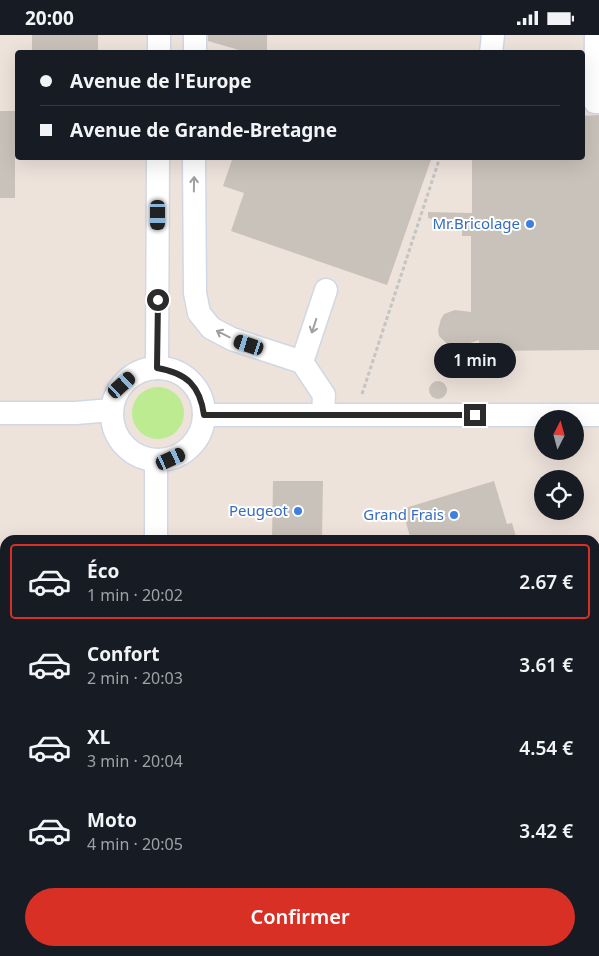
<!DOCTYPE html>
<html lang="fr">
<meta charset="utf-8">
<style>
body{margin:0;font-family:"Noto Sans",sans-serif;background:#242831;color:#f1f3f6;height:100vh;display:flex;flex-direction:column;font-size:19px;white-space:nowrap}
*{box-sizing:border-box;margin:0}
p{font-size:16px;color:#9ea1a6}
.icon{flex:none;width:28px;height:28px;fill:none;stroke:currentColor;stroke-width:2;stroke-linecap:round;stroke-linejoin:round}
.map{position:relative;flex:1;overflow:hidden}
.details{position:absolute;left:0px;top:500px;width:600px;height:421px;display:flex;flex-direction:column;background:#171b24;border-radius:15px 15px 0 0;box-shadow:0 5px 20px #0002}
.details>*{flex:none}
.banner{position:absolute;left:15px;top:15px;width:570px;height:110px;border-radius:5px;box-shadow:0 5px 20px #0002;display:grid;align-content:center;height:110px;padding:0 25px;background:#171b24}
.needle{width:32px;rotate:6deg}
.tools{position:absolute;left:534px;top:375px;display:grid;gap:10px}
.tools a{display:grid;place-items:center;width:50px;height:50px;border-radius:50%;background:#171b24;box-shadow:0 5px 20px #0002;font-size:25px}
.end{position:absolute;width:22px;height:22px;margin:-11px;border:6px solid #2b2b2b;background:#fff;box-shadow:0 0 0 2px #fff}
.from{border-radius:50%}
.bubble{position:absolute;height:35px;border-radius:18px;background:#171b24;box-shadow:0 5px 20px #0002;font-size:16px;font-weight:600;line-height:35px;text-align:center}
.car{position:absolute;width:15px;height:30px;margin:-15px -8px;border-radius:6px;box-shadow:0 0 4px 1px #0007;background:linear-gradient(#222 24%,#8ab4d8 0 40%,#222 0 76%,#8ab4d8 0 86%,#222 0)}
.banner b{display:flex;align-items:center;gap:18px;height:48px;font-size:19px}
.banner b+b{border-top:1px solid #363941}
.banner i{width:12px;height:12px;background:#f1f3f6}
ul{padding:9px 0 0;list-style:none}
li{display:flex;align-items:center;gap:15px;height:75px;margin:0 10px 8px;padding:0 15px;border:2px solid transparent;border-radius:5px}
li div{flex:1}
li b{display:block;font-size:19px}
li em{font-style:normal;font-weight:600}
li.selected{border-color:#d93025}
li>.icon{width:45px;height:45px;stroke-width:1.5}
.button{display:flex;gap:10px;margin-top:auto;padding:10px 25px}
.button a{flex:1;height:58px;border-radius:30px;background:#d93025;color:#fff;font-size:20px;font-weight:600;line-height:58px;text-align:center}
.status{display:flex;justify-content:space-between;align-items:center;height:35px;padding:0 25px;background:#171b24;direction:ltr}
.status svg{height:14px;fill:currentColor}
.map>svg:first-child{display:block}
</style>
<div class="status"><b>20:00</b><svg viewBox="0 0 49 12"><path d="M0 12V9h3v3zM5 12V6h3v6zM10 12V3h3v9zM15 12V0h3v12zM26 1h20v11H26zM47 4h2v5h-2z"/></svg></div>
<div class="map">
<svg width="599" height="921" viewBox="0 0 599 921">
<rect width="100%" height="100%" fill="#eee3db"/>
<circle fill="#bdeb91" cx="158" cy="378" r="26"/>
<g fill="#c9c2ba">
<path d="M32 0H98V16L32 15Z"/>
<path d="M208 0H267V18H249L208 6Z"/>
<rect x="0" y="76" width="15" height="87"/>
<path d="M599 80V315L479 316V305L459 312 447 309 439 301 438 295 441 284 444 279 455 275 471 277V201H462V192L428 183V177L472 178V122H582V81Z"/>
<path d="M233 122H432L387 250 231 196 244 158 223 151Z"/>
<circle cx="438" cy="355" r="9"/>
<path d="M273 446H323L322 505H272Z"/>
<path d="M494 446 507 489 512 488 517 505H411L402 474Z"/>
</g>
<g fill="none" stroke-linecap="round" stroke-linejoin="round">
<g stroke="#d0d7e5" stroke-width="25">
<g id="minor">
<path d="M596 0 595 67H599"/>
<path d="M159 18V0"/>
<path d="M195 18V0"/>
<path d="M491 18 493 0"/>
<path d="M194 122 195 258 199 278 211 293 232 304 302 327 324 360 323 380"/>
<path d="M302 327 326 255"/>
<path d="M157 333 158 122"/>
<circle cx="158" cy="379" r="46"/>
<path d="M0 378H76L111 375"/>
<path d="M204 380H599"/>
<path d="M156 505V425"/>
<path d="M595 564 599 563"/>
<path d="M0 851H5"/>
<path d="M595 886H599"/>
<path d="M155 921V916"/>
</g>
</g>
<g stroke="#c4c4c4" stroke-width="3" stroke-dasharray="4 2.5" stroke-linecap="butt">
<path d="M362 359 440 122"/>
<path d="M595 808 599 811"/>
</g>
<use href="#minor" stroke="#fff" stroke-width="22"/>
</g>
<defs><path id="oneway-shaft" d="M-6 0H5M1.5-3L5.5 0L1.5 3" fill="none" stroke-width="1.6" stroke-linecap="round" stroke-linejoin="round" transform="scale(1.25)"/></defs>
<g stroke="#a0a0a0">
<use href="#oneway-shaft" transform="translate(194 149) rotate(-89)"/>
<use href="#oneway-shaft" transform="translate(314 291) rotate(108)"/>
<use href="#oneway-shaft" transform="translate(223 299) rotate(-153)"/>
</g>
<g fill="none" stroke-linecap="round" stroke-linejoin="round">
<path stroke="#2b2b2b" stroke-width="6" d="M158 265 157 333C187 338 200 351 204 380H475"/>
</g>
<g fill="#3f7fe0" stroke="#fff" stroke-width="2">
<circle cx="530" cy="189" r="5"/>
<circle cx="298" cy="476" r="5"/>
<circle cx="454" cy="480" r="5"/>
</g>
<g text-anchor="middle" stroke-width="4" stroke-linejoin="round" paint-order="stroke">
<g font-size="15" fill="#366cbe" stroke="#fff" text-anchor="end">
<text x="520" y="194">Mr.Bricolage</text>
<text x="288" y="481">Peugeot</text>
<text x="444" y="485">Grand Frais</text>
</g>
</g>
</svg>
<div class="tools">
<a><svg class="needle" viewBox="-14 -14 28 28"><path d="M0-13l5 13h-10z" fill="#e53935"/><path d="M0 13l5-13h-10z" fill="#9ea1a6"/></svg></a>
<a><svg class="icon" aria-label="locate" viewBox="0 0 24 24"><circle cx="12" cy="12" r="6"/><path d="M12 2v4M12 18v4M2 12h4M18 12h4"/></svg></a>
</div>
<i class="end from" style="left:158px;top:265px"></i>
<i class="end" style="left:475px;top:380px"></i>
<div class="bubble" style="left:434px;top:308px;width:82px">1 min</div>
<i class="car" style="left:158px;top:180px;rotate:180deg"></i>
<i class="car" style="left:249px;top:310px;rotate:288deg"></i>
<i class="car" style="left:122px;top:350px;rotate:48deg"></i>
<i class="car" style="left:171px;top:424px;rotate:65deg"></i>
<div class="banner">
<b><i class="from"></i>Avenue de l'Europe</b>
<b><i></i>Avenue de Grande-Bretagne</b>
</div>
<section class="details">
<ul>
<li class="selected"><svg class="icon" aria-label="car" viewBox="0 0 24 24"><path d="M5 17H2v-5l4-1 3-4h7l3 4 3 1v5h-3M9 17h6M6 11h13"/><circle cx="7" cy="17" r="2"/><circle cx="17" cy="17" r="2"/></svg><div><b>Éco</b><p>1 min · 20:02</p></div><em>2.67 €</em></li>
<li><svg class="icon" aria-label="car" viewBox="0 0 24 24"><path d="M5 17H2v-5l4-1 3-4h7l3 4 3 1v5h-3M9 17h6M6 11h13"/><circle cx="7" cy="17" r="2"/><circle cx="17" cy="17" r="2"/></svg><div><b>Confort</b><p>2 min · 20:03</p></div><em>3.61 €</em></li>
<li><svg class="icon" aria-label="car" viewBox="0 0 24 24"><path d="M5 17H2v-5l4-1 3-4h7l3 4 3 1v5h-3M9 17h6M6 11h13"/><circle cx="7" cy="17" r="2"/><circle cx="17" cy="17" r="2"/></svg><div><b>XL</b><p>3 min · 20:04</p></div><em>4.54 €</em></li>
<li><svg class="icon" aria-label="car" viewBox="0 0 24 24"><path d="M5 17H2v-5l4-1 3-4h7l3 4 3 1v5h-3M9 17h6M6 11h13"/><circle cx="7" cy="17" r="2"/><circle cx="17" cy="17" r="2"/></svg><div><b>Moto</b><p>4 min · 20:05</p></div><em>3.42 €</em></li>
</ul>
<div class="button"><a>Confirmer</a></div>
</section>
</div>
